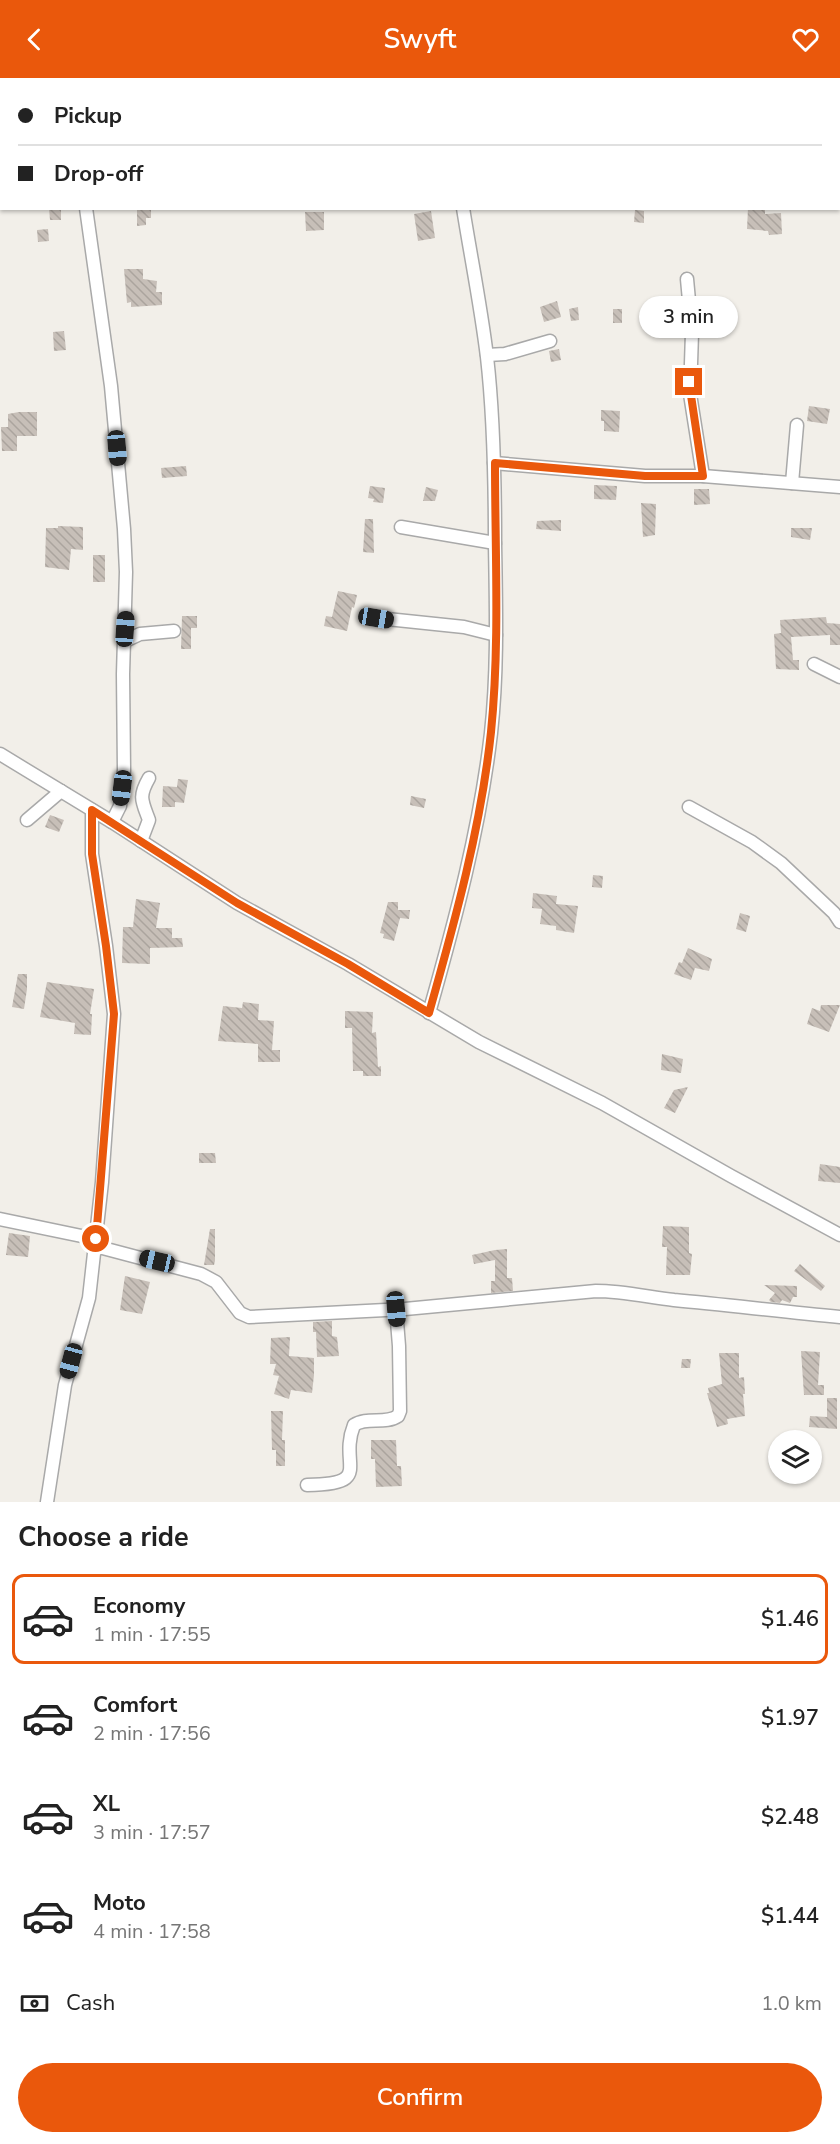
<!DOCTYPE html>
<meta charset="utf-8">
<style>
body{margin:0;font-family:"Nunito Sans",sans-serif;background:#f2f2f2;color:#222;height:100vh;display:flex;flex-direction:column;font-size:22px;white-space:nowrap}
*{box-sizing:border-box;margin:0}
p{font-size:20px;color:#767676}
.icon{flex:none;width:33px;height:33px;fill:none;stroke:currentColor;stroke-width:2;stroke-linecap:round;stroke-linejoin:round}
.map{position:relative;height:1424px;overflow:hidden}
.sheet{display:flex;flex-direction:column;background:#fff;flex:1}
.sheet>*{flex:none}
.banner{position:absolute;left:0px;top:0px;width:840px;height:132px;box-shadow:0 2px 4px #0004;display:grid;align-content:center;height:132px;padding:0 18px;background:#fff}
.controls{position:absolute;left:768px;top:1352px;display:grid;gap:12px}
.controls a{display:grid;place-items:center;width:54px;height:54px;border-radius:50%;background:#fff;box-shadow:0 2px 4px #0004;font-size:30px}
.end{position:absolute;width:27px;height:27px;margin:-14px;border:8px solid #ea580c;background:#fff;box-shadow:0 0 0 3px #fff}
.from{border-radius:50%}
.bubble{position:absolute;height:42px;border-radius:21px;background:#fff;box-shadow:0 2px 4px #0004;font-size:20px;font-weight:600;line-height:42px;text-align:center}
.car{position:absolute;width:18px;height:36px;margin:-18px -9px;border-radius:8px;box-shadow:0 0 4px 2px #0007;background:linear-gradient(#222 24%,#8ab4d8 0 40%,#222 0 76%,#8ab4d8 0 86%,#222 0)}
.banner b{display:flex;align-items:center;gap:21px;height:57px;font-size:22px}
.banner b+b{border-top:2px solid #e0e0e0}
.banner i{width:15px;height:15px;background:#222}
ul{padding:0;list-style:none}
li{display:flex;align-items:center;gap:18px;height:90px;margin:0 12px 9px;padding:0 6px;border:3px solid transparent;border-radius:12px}
li div{flex:1}
li b{display:block;font-size:22px}
li em{font-style:normal;font-weight:600}
li.selected{border-color:#ea580c}
li>.icon{width:54px;height:54px;stroke-width:1.5}
h2{padding:0 18px;font-size:27px;line-height:72px}
.pay{display:flex;align-items:center;gap:15px;height:66px;padding:0 18px;font-size:22px}
.pay p{margin-inline-start:auto}
.primary-button{display:flex;gap:12px;margin-top:auto;padding:12px 18px}
.primary-button a{flex:1;height:69px;border-radius:36px;background:#ea580c;color:#fff;font-size:24px;font-weight:600;line-height:69px;text-align:center}
header{display:flex;justify-content:space-between;align-items:center;height:78px;padding:0 18px;background:#ea580c;color:#fff;font-size:27px;font-weight:600}
.map>svg:first-child{display:block}
</style>
<header><svg class="icon" aria-label="back" viewBox="0 0 24 24"><path d="M15 5l-7 7 7 7"/></svg>Swyft<svg class="icon" aria-label="heart" viewBox="0 0 24 24"><path d="M12 20l-8-8c-3-5 5-10 8-4 3-6 11-1 8 4z"/></svg></header>
<div class="map">
<svg width="840" height="1424" viewBox="0 0 840 1424">
<defs>
<pattern id="building-back-hatch" width="6" height="6" patternUnits="userSpaceOnUse" patternTransform="scale(1.5)"><rect width="6" height="6" fill="#c7bfb8"/><path d="M-1 5l2 2M0 0l6 6M5-1l2 2" fill="none" stroke="#aba49e"/></pattern>
</defs>
<rect width="100%" height="100%" fill="#f2efe9"/>
<g fill="url(#building-back-hatch)">
<path d="M49 130H61V142H50Z"/>
<path d="M748 130H765V136L781 135 782 156 769 157 768 153 747 151Z"/>
<path d="M151 131V140H146V147L137 148V132Z"/>
<path d="M635 132 644 133V145L634 144Z"/>
<path d="M431 133 435 160 418 163 414 136Z"/>
<path d="M305 134H324V152L306 153Z"/>
<path d="M48 151 49 163 38 164 37 152Z"/>
<path d="M124 191H143V201L157 203 156 214H162V227L131 229V224L127 225Z"/>
<path d="M557 223 561 239 544 244 540 229Z"/>
<path d="M578 229 579 242 571 243 569 231Z"/>
<rect x="613" y="231" width="9" height="14"/>
<path d="M64 253 66 272 54 273 53 254Z"/>
<path d="M559 271 561 282 551 284 549 273Z"/>
<path d="M809 328 830 331 827 346 807 343Z"/>
<path d="M601 332 620 333 619 354 604 353V343H601Z"/>
<path d="M19 334H37V358H17V373H2L1 349H8V336Z"/>
<path d="M186 388 187 398 162 400 161 390Z"/>
<path d="M594 407 617 408 616 422 594 421Z"/>
<path d="M370 408 385 410 383 425 373 424 374 421 368 420Z"/>
<path d="M426 409 438 412 435 423H423Z"/>
<path d="M694 411H709L710 426 694 427Z"/>
<path d="M641 425 656 426 655 457 643 459Z"/>
<path d="M365 441H373L374 475 363 474Z"/>
<path d="M561 442V453L536 451 537 443Z"/>
<path d="M58 448 83 449V472L71 471 69 492 45 489 46 450H58Z"/>
<path d="M791 450H812L810 462 791 459Z"/>
<rect x="93" y="477" width="12" height="27"/>
<path d="M338 513 357 517 354 530 352 529 347 553 324 548 326 538 332 539Z"/>
<path d="M182 538H197V550H191V571H181Z"/>
<path d="M826 539 827 545 840 546V567H830V557L791 559 793 582H799V592L776 591 774 556 781 555 780 542Z"/>
<path d="M178 701 188 702 184 725 175 724V729H162L163 708 177 709Z"/>
<path d="M411 718 426 721 424 730 410 727Z"/>
<path d="M50 737 64 742 59 754 45 749Z"/>
<path d="M593 797 603 798 602 810 592 809Z"/>
<path d="M533 815 557 818 556 826 578 828 574 855 556 852V848L540 846 542 831 532 830Z"/>
<path d="M136 821 160 825 156 850H172V860H182L183 869 150 870V886L122 885 123 849H133Z"/>
<path d="M388 824H398V832H410L409 841 400 840 394 863 383 860 384 856 380 855Z"/>
<path d="M740 835 750 838 746 854 736 851Z"/>
<path d="M688 870 712 881 709 893 695 890 691 902 674 896 679 884 682 885Z"/>
<path d="M18 896H27V911L24 931 12 929Z"/>
<path d="M47 904 94 911 90 936H92L91 957 74 956 75 945 40 939Z"/>
<path d="M243 924 259 926 258 942 274 943 272 972H280V984H258V966L218 963 223 928 242 930Z"/>
<path d="M821 927H840L829 954 807 946 812 930 820 933Z"/>
<path d="M345 933 373 934 372 955 376 954 378 989 381 988V998H363V993H353L352 950H345Z"/>
<path d="M662 976 683 981 681 995 661 992Z"/>
<path d="M688 1009 675 1035 664 1030 674 1012Z"/>
<path d="M199 1075H215L216 1085H199Z"/>
<path d="M820 1086 840 1089V1105L818 1103Z"/>
<path d="M663 1148 689 1149V1175L692 1176 690 1197H666L667 1169H662Z"/>
<path d="M210 1151H215V1183L214 1187H204Z"/>
<path d="M9 1155 30 1158 28 1179 6 1177Z"/>
<path d="M507 1171V1200H512L513 1213 491 1215V1203H495V1182L474 1186 472 1177 495 1172Z"/>
<path d="M800 1186 825 1208 821 1213 794 1193Z"/>
<path d="M125 1198 150 1204 142 1236 120 1232Z"/>
<path d="M764 1207 797 1208V1219H793L790 1225 782 1222 780 1225 771 1224 769 1222 775 1215Z"/>
<path d="M332 1243V1258L337 1259 339 1278 317 1279 316 1254H313V1244Z"/>
<path d="M290 1259 289 1278 314 1280V1297L312 1315 291 1312 289 1321 274 1316 279 1298 273 1297 276 1286H270L271 1260Z"/>
<path d="M801 1273 820 1274 818 1307H824V1317H804Z"/>
<path d="M719 1275H739V1300L744 1299 745 1316H743L745 1338 727 1341 728 1346 717 1349 707 1315H709L708 1310 722 1306Z"/>
<path d="M682 1281H691L690 1290H681Z"/>
<path d="M827 1320H837V1351L809 1349 810 1338 827 1339Z"/>
<path d="M271 1333H283L282 1362H285V1388H276V1372H272Z"/>
<path d="M371 1362H396L397 1388H401L402 1408 376 1409 375 1381H371Z"/>
</g>
<g fill="none" stroke-linecap="round" stroke-linejoin="round">
<g stroke="#a9a9a9" stroke-width="15">
<g id="minor">
<path d="M74 0V2"/>
<path d="M434 0V2"/>
<path d="M86 130 111 308 124 451 126 494 123 596 124 692 120 728 112 744"/>
<path d="M687 201 692 255 690 316 703 398"/>
<path d="M487 277 505 276 550 263"/>
<path d="M494 385 645 398H703L840 409"/>
<path d="M792 405 797 347"/>
<path d="M401 449 495 465"/>
<path d="M368 539 464 549 496 557"/>
<path d="M125 563 140 556 174 553"/>
<path d="M814 586 840 599"/>
<path d="M0 676 112 744 237 825 348 886 479 964 602 1025 731 1098 840 1157"/>
<path d="M689 729 752 764 781 785 834 835 840 844"/>
<path d="M27 742 61 713"/>
<path d="M141 763 149 742C142 723 138 719 149 700"/>
<path d="M429 935C455 843 480 750 491 655 498 592 496 528 495 465 495 402 494 340 487 279 481 229 471 180 463 130"/>
<path d="M0 1141 96 1161"/>
<path d="M95 1168 201 1196 216 1204 240 1235 249 1239 405 1231 596 1213C622 1213 648 1219 674 1222 729 1227 784 1234 840 1239"/>
<path d="M307 1407C375 1406 338 1387 354 1347 367 1338 385 1347 398 1338L400 1333 399 1268 396 1231"/>
<path d="M47 1424 65 1307 89 1220 102 1104 114 936 106 868 92 776V732"/>
</g>
</g>
<use href="#minor" stroke="#fff" stroke-width="12"/>
</g>
<g fill="none" stroke-linecap="round" stroke-linejoin="round">
<path stroke="#ea580c" stroke-width="8" d="M96 1161 114 936 106 868 92 776V732L237 825 348 886 429 935C455 843 481 749 491 654 500 565 495 474 495 385L645 398H703L689 304"/>
</g>
</svg>
<div class="controls">
<a><svg class="icon" aria-label="layers" viewBox="0 0 24 24"><path d="M12 4l9 5-9 5-9-5zM3 14l9 5 9-5"/></svg></a>
</div>
<i class="end from" style="left:96px;top:1161px"></i>
<i class="end" style="left:689px;top:304px"></i>
<div class="bubble" style="left:639px;top:218px;width:99px">3 min</div>
<i class="car" style="left:117px;top:370px;rotate:175deg"></i>
<i class="car" style="left:376px;top:540px;rotate:99deg"></i>
<i class="car" style="left:125px;top:551px;rotate:4deg"></i>
<i class="car" style="left:122px;top:710px;rotate:187deg"></i>
<i class="car" style="left:157px;top:1183px;rotate:283deg"></i>
<i class="car" style="left:396px;top:1231px;rotate:175deg"></i>
<i class="car" style="left:71px;top:1283px;rotate:195deg"></i>
<div class="banner">
<b><i class="from"></i>Pickup</b>
<b><i></i>Drop-off</b>
</div>
</div>
<section class="sheet">
<h2>Choose a ride</h2>
<ul>
<li class="selected"><svg class="icon" aria-label="car" viewBox="0 0 24 24"><path d="M5 17H2v-5l4-1 3-4h7l3 4 3 1v5h-3M9 17h6M6 11h13"/><circle cx="7" cy="17" r="2"/><circle cx="17" cy="17" r="2"/></svg><div><b>Economy</b><p>1 min · 17:55</p></div><em>$1.46</em></li>
<li><svg class="icon" aria-label="car" viewBox="0 0 24 24"><path d="M5 17H2v-5l4-1 3-4h7l3 4 3 1v5h-3M9 17h6M6 11h13"/><circle cx="7" cy="17" r="2"/><circle cx="17" cy="17" r="2"/></svg><div><b>Comfort</b><p>2 min · 17:56</p></div><em>$1.97</em></li>
<li><svg class="icon" aria-label="car" viewBox="0 0 24 24"><path d="M5 17H2v-5l4-1 3-4h7l3 4 3 1v5h-3M9 17h6M6 11h13"/><circle cx="7" cy="17" r="2"/><circle cx="17" cy="17" r="2"/></svg><div><b>XL</b><p>3 min · 17:57</p></div><em>$2.48</em></li>
<li><svg class="icon" aria-label="car" viewBox="0 0 24 24"><path d="M5 17H2v-5l4-1 3-4h7l3 4 3 1v5h-3M9 17h6M6 11h13"/><circle cx="7" cy="17" r="2"/><circle cx="17" cy="17" r="2"/></svg><div><b>Moto</b><p>4 min · 17:58</p></div><em>$1.44</em></li>
</ul>
<div class="pay"><svg class="icon" aria-label="cash" viewBox="0 0 24 24"><path d="M3 7h18v10H3z"/><circle cx="12" cy="12" r="2"/></svg>Cash<p>1.0 km</p></div>
<div class="primary-button"><a>Confirm</a></div>
</section>
